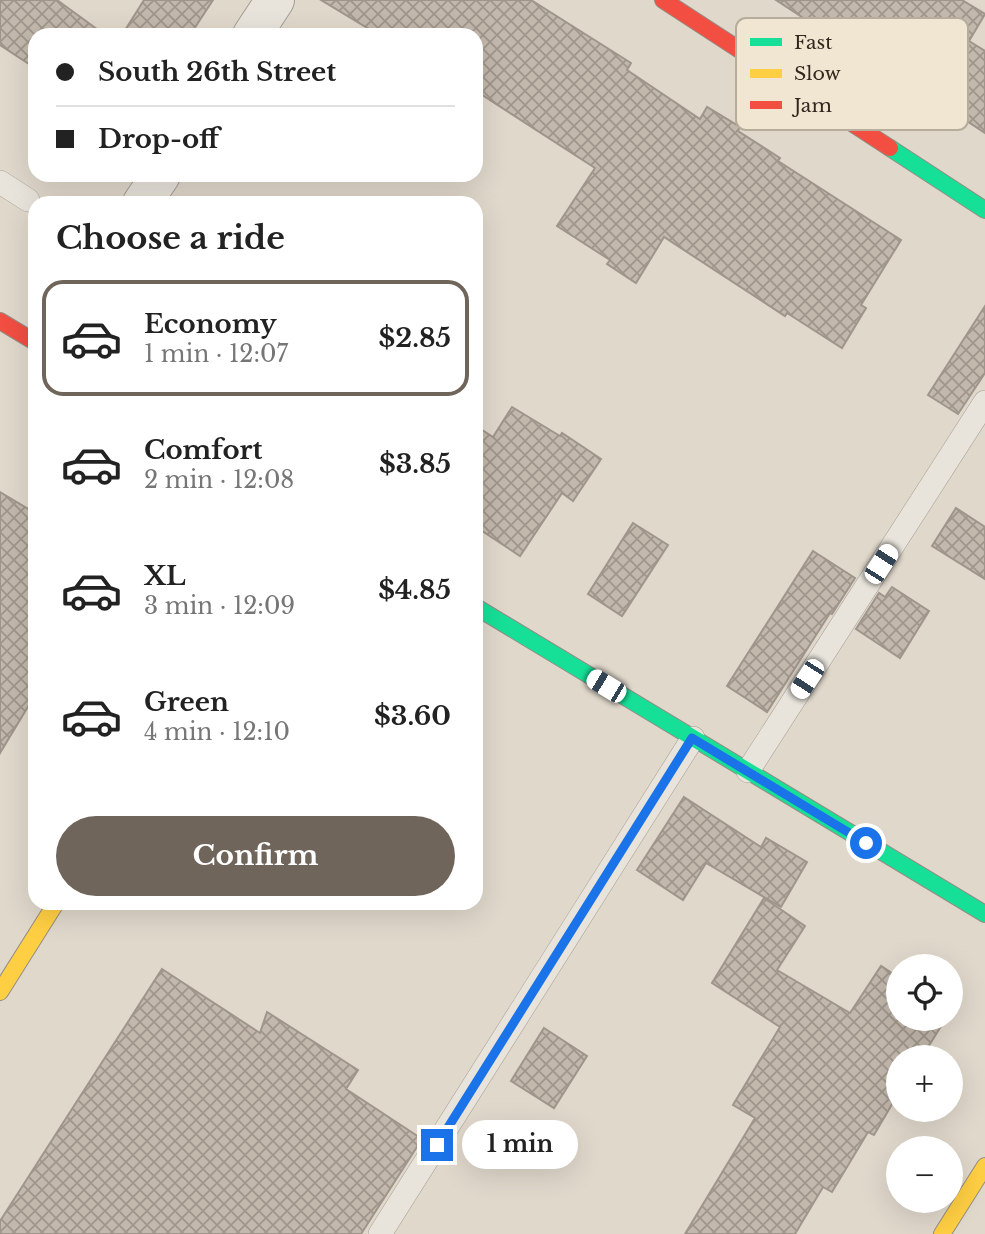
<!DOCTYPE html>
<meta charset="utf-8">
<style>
body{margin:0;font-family:"Libre Baskerville",serif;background:#f2f2f2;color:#222;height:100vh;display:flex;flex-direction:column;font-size:26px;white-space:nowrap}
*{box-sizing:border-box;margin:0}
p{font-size:23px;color:#767676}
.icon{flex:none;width:38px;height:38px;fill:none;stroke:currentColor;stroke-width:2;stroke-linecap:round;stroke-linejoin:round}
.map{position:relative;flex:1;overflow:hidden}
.details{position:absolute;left:28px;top:196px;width:455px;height:714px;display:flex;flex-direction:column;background:#fff;border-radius:21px;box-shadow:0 7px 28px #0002}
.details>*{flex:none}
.banner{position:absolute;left:28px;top:28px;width:455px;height:154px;border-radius:21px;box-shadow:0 7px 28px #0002;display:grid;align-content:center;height:154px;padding:0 28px;background:#fff}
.fabs{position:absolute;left:886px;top:954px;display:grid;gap:14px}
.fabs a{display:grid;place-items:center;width:77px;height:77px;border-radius:50%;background:#fff;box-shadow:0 7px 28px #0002;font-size:35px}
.end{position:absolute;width:32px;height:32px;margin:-16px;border:9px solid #1a73e8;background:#fff;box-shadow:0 0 0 4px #fff}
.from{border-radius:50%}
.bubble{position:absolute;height:49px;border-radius:24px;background:#fff;box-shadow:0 7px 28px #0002;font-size:23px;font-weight:800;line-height:49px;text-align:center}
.car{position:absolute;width:21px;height:42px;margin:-21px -10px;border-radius:9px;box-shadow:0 0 5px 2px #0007;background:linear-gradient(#fff 24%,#345 0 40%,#fff 0 76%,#345 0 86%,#fff 0)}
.banner b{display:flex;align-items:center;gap:24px;height:66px;font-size:26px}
.banner b+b{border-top:2px solid #e0e0e0}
.banner i{width:18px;height:18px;background:#222}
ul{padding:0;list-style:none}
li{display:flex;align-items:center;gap:21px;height:116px;margin:0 14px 10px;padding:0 14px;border:4px solid transparent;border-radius:21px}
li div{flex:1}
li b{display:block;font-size:26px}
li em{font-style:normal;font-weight:800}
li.current{border-color:#6f655b}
li>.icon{width:63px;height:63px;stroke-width:1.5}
h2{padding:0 28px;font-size:32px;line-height:84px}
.primary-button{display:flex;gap:14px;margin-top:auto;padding:14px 28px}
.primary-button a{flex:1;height:80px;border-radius:42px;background:#6f655b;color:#fff;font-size:28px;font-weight:800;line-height:80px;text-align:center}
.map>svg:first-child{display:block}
</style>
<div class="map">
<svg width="985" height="1234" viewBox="0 0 985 1234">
<defs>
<pattern id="building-cross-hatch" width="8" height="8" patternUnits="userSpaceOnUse" patternTransform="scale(1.75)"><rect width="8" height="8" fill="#c3b8ac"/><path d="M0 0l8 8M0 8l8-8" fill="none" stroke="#9f968b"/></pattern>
</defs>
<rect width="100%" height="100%" fill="#e0d8cb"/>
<g fill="url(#building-cross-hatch)" stroke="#a0958b" stroke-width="2">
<path d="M0 0H57L105 35H35V68L0 45Z"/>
<path d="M144 0H213L190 35H122Z"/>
<path d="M321 0H531L631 63 627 70 700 119 707 107 740 127 738 131 780 158 778 161 901 240 861 305 866 308 842 348 787 313 785 316 664 237 636 283 607 264 610 260 557 226 595 168 476 91V35H379Z"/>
<path d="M776 0H962L985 14 969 41 985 51V133L932 98 930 101Z"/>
<path d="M985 306V373L958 414 928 395Z"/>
<path d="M512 407 560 436 562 433 601 459 573 501 562 493 520 556 476 527V426L493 437Z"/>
<path d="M0 492 35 513V695L0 753Z"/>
<path d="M956 508 985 527V579L932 546Z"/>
<path d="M633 523 668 545 622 616 588 594Z"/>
<path d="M813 551 855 578 832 614 830 613 767 712 727 686Z"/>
<path d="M892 587 929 611 900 658 856 629 879 593 885 597Z"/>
<path d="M684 797 761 847 766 838 807 862 781 907 706 863 683 900 637 870Z"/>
<path d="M764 898 805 926 777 970 850 1013 881 966 898 977V1018H946L922 1057H898V1094L874 1135 868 1132 832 1192 823 1187 795 1234H685L755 1118 733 1105 780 1027 712 983Z"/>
<path d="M162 969 260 1033 267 1012 358 1070 346 1089 422 1139 361 1234H0V1221Z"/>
<path d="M544 1028 587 1056 554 1108 511 1081Z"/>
</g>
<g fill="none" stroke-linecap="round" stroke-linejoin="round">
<g stroke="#a59e95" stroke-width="24">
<g id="lane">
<path d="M0 182 28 200"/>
<path d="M748 771 985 402"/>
<path d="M380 1234 693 738"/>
</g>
</g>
<g stroke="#a59e95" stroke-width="40">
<g id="street">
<path d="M252 35 275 0"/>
<path d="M142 203 161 175"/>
</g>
</g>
<g stroke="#958d84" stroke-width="18">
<g id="fast">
<path d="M890 148 985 210"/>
<path d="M476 607 985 914"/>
</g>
</g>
<g stroke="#958d84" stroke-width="18">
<g id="slow">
<path d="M0 992 56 903"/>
<path d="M942 1234 985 1166"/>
</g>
</g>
<g stroke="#958d84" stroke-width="18">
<g id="jam">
<path d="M663 0 890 148"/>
<path d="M0 321 35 342"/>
</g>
</g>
<use href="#lane" stroke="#e8e4dc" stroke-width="23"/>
<use href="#street" stroke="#e8e4dc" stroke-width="38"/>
<use href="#fast" stroke="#16e098" stroke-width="16"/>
<use href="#slow" stroke="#ffcf43" stroke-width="16"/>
<use href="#jam" stroke="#f24e42" stroke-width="16"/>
</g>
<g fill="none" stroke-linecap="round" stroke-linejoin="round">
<path stroke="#1a73e8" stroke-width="9" d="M437 1145 692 738 866 843"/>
</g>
<rect x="736" y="18" width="232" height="112" rx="10" fill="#f1e6d2" stroke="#b8ad9c" stroke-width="2"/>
<rect x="750" y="38" width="32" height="8" fill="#16e098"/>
<rect x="750" y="69" width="32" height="9" fill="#ffcf43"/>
<rect x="750" y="101" width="32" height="8" fill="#f24e42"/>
<g font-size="19" fill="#32271e">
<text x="794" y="49">Fast</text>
<text x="794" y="80">Slow</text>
<text x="794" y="112">Jam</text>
</g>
</svg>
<div class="fabs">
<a><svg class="icon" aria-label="locate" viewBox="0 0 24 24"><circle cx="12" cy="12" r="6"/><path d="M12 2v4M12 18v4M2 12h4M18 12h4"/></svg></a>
<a>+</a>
<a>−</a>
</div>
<i class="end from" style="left:866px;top:843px"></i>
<i class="end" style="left:437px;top:1145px"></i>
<div class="bubble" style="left:462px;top:1120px;width:116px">1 min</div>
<i class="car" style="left:881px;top:564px;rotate:33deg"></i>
<i class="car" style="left:807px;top:679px;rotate:213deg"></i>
<i class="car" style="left:606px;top:686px;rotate:301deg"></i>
<div class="banner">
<b><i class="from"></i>South 26th Street</b>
<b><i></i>Drop-off</b>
</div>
<section class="details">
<h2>Choose a ride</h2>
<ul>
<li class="current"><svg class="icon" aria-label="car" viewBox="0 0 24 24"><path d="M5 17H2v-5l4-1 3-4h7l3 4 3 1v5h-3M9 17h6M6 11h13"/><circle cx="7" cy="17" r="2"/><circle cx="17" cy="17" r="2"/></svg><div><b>Economy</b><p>1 min · 12:07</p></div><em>$2.85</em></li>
<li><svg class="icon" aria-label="car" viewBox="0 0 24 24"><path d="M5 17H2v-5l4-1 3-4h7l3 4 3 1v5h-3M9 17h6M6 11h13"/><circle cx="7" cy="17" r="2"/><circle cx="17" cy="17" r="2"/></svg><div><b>Comfort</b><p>2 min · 12:08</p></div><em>$3.85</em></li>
<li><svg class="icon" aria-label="car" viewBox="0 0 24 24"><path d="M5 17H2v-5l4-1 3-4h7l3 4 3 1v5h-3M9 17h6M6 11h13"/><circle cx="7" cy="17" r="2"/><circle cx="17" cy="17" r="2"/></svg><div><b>XL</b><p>3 min · 12:09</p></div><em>$4.85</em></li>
<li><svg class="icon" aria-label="car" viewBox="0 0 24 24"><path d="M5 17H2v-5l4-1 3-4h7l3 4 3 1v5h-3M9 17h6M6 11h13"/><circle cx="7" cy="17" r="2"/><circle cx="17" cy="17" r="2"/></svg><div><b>Green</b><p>4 min · 12:10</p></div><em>$3.60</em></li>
</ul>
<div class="primary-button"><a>Confirm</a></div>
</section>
</div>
